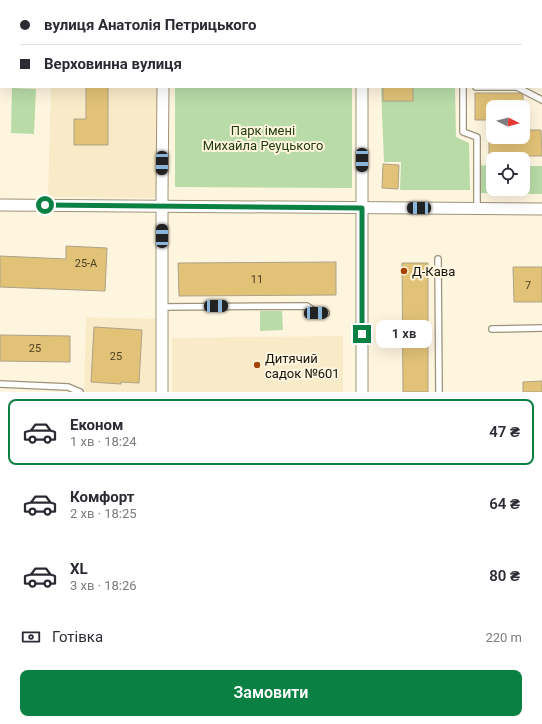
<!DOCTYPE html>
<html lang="uk">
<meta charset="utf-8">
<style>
body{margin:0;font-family:Roboto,sans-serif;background:#f2f2f3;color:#2b2b33;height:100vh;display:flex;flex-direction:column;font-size:15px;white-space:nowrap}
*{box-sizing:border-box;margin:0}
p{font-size:13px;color:#7c7c81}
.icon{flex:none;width:22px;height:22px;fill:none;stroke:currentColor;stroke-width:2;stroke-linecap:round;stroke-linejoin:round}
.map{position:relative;height:392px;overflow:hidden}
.side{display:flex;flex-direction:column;background:#fff;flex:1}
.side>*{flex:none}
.guide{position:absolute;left:0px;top:0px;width:542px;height:88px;box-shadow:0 4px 16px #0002;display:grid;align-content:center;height:88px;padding:0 20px;background:#fff}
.needle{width:26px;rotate:96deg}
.buttons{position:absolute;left:486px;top:100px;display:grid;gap:8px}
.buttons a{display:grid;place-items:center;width:44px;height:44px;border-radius:8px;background:#fff;box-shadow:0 4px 16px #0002;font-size:20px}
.end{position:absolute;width:18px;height:18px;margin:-9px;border:5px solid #0b8043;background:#fff;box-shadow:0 0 0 2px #fff}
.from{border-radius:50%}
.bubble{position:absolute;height:28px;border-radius:8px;background:#fff;box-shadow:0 4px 16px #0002;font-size:13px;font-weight:600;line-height:28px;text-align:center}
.car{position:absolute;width:12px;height:24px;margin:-12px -6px;border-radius:5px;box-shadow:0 0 3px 1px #0007;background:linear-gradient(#222 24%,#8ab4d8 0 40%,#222 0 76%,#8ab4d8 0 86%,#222 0)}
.guide b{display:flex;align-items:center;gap:14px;height:38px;font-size:15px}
.guide b+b{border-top:1px solid #e1e1e2}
.guide i{width:10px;height:10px;background:#2b2b33}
ul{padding:7px 0 0;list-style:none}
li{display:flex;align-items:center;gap:12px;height:66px;margin:0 8px 6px;padding:0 12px;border:2px solid transparent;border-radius:8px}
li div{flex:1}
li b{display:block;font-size:15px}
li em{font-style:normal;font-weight:600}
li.active{border-color:#0b8043}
li>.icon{width:36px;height:36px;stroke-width:1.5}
.pay{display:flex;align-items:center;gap:10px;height:44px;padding:0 20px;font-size:15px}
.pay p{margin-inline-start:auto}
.button{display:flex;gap:8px;margin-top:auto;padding:8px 20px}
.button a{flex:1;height:46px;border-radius:8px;background:#0b8043;color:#fff;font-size:16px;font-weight:600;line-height:46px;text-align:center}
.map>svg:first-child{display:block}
</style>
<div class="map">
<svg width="542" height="392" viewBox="0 0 542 392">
<rect width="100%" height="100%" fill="#fef5df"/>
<g fill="#f9eac8">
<path d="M51 87H157V198L48 197Z"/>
<path d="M86 317 157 319 156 392H84Z"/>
<path d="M343 336V392H172V338Z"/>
</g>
<g fill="#b8dba8">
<rect x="175" y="0" width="176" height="1"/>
<path d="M175 87H352V188L175 187Z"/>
<path d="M381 87H455L456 137 469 143 470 190H400L401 162H384Z"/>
<path d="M12 88 36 89 34 134 11 133Z"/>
<path d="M480 165 493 166V189H523V166H542V194L480 193Z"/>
<path d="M260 311H282L283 330 260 331Z"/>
</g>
<g fill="#e2c277" stroke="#ada288">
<path d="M86 87H108V145H74V119H86Z"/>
<rect x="383" y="87" width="30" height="14"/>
<path d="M475 93H520L523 95V107H493V120H475Z"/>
<path d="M523 130H541L542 156H489V137H523Z"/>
<path d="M383 164 399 165 398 189 382 188Z"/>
<path d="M66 246 107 248 105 291 0 287V256L66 259Z"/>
<path d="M336 262V295L179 296 178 263Z"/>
<path d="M402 263H428V392H403Z"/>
<path d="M513 267H542V302H514Z"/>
<path d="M94 327 142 330 139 383 121 382V384L91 382Z"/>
<path d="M0 335 70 336V362L0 361Z"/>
<path d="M542 381V392H523V382Z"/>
</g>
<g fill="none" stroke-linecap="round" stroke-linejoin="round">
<g stroke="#9d9379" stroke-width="8">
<g id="lane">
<path d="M0 0 40 1"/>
<path d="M405 0V1"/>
<path d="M519 1V0"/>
<path d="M541 64H542"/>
<path d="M463 87V132L477 137V209"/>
<path d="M476 87H517L542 100"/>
<path d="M438 259 439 392"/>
<path d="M162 307 307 306 317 313H326"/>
<path d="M492 329 542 328"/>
<path d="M0 384 68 387 80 392"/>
</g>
</g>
<g stroke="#9d9379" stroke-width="13">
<g id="street">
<path d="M362 0V1"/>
<path d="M164 1V0"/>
<path d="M362 87V392"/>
<path d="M0 205 542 209"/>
<path d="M162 392V194L163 87"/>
</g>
</g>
<use href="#lane" stroke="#fff" stroke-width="5.5"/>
<use href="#street" stroke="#fff" stroke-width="11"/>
</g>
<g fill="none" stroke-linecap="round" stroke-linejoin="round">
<path stroke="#0b8043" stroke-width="5" d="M45 205 362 208V334"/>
</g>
<g fill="#a54400" stroke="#fef5df" stroke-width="1.5">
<circle cx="404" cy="271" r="4"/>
<circle cx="257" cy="365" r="4"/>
</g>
<g text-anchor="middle" stroke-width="4" stroke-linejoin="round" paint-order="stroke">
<g font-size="11" fill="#4a3f24">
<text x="86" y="267">25-А</text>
<text x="257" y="283">11</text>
<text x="528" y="289">7</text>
<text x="35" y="352">25</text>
<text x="116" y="360">25</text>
</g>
<g font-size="13" fill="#223e11" stroke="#fef5df">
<text x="263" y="135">Парк імені<tspan x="263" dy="15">Михайла Реуцького</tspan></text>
</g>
<g font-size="13" fill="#171309" stroke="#fef5df" text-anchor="start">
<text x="412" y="276">Д-Кава</text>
<text x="265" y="363">Дитячий<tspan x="265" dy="15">садок №601</tspan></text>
</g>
</g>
</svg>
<div class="buttons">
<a><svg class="needle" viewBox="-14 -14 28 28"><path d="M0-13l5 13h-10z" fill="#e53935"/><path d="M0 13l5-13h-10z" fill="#7c7c81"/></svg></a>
<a><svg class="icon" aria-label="locate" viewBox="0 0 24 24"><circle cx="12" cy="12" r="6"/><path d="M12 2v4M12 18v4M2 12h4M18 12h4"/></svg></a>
</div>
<i class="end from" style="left:45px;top:205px"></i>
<i class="end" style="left:362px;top:334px"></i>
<div class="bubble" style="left:376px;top:320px;width:56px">1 хв</div>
<i class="car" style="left:362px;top:160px;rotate:180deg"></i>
<i class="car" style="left:162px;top:163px;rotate:181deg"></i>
<i class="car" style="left:419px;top:208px;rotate:270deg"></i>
<i class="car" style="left:162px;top:236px;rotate:0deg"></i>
<i class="car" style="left:216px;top:306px;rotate:89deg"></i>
<i class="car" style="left:316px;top:313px;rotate:89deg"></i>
<div class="guide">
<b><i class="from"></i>вулиця Анатолія Петрицького</b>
<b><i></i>Верховинна вулиця</b>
</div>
</div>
<section class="side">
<ul>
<li class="active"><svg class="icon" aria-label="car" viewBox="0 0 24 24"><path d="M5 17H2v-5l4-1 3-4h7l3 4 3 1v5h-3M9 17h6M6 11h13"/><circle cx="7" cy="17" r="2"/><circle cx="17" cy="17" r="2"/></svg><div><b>Економ</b><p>1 хв · 18:24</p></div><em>47 ₴</em></li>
<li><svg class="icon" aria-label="car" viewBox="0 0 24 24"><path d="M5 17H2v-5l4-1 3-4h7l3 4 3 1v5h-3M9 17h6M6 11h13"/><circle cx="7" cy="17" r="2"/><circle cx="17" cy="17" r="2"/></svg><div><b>Комфорт</b><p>2 хв · 18:25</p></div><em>64 ₴</em></li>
<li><svg class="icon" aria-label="car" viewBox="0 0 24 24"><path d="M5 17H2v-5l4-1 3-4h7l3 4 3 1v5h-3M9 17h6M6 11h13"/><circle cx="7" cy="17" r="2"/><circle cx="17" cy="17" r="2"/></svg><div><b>XL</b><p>3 хв · 18:26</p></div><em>80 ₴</em></li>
</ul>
<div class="pay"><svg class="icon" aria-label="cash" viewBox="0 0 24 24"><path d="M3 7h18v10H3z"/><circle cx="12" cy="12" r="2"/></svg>Готівка<p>220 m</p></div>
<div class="button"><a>Замовити</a></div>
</section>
